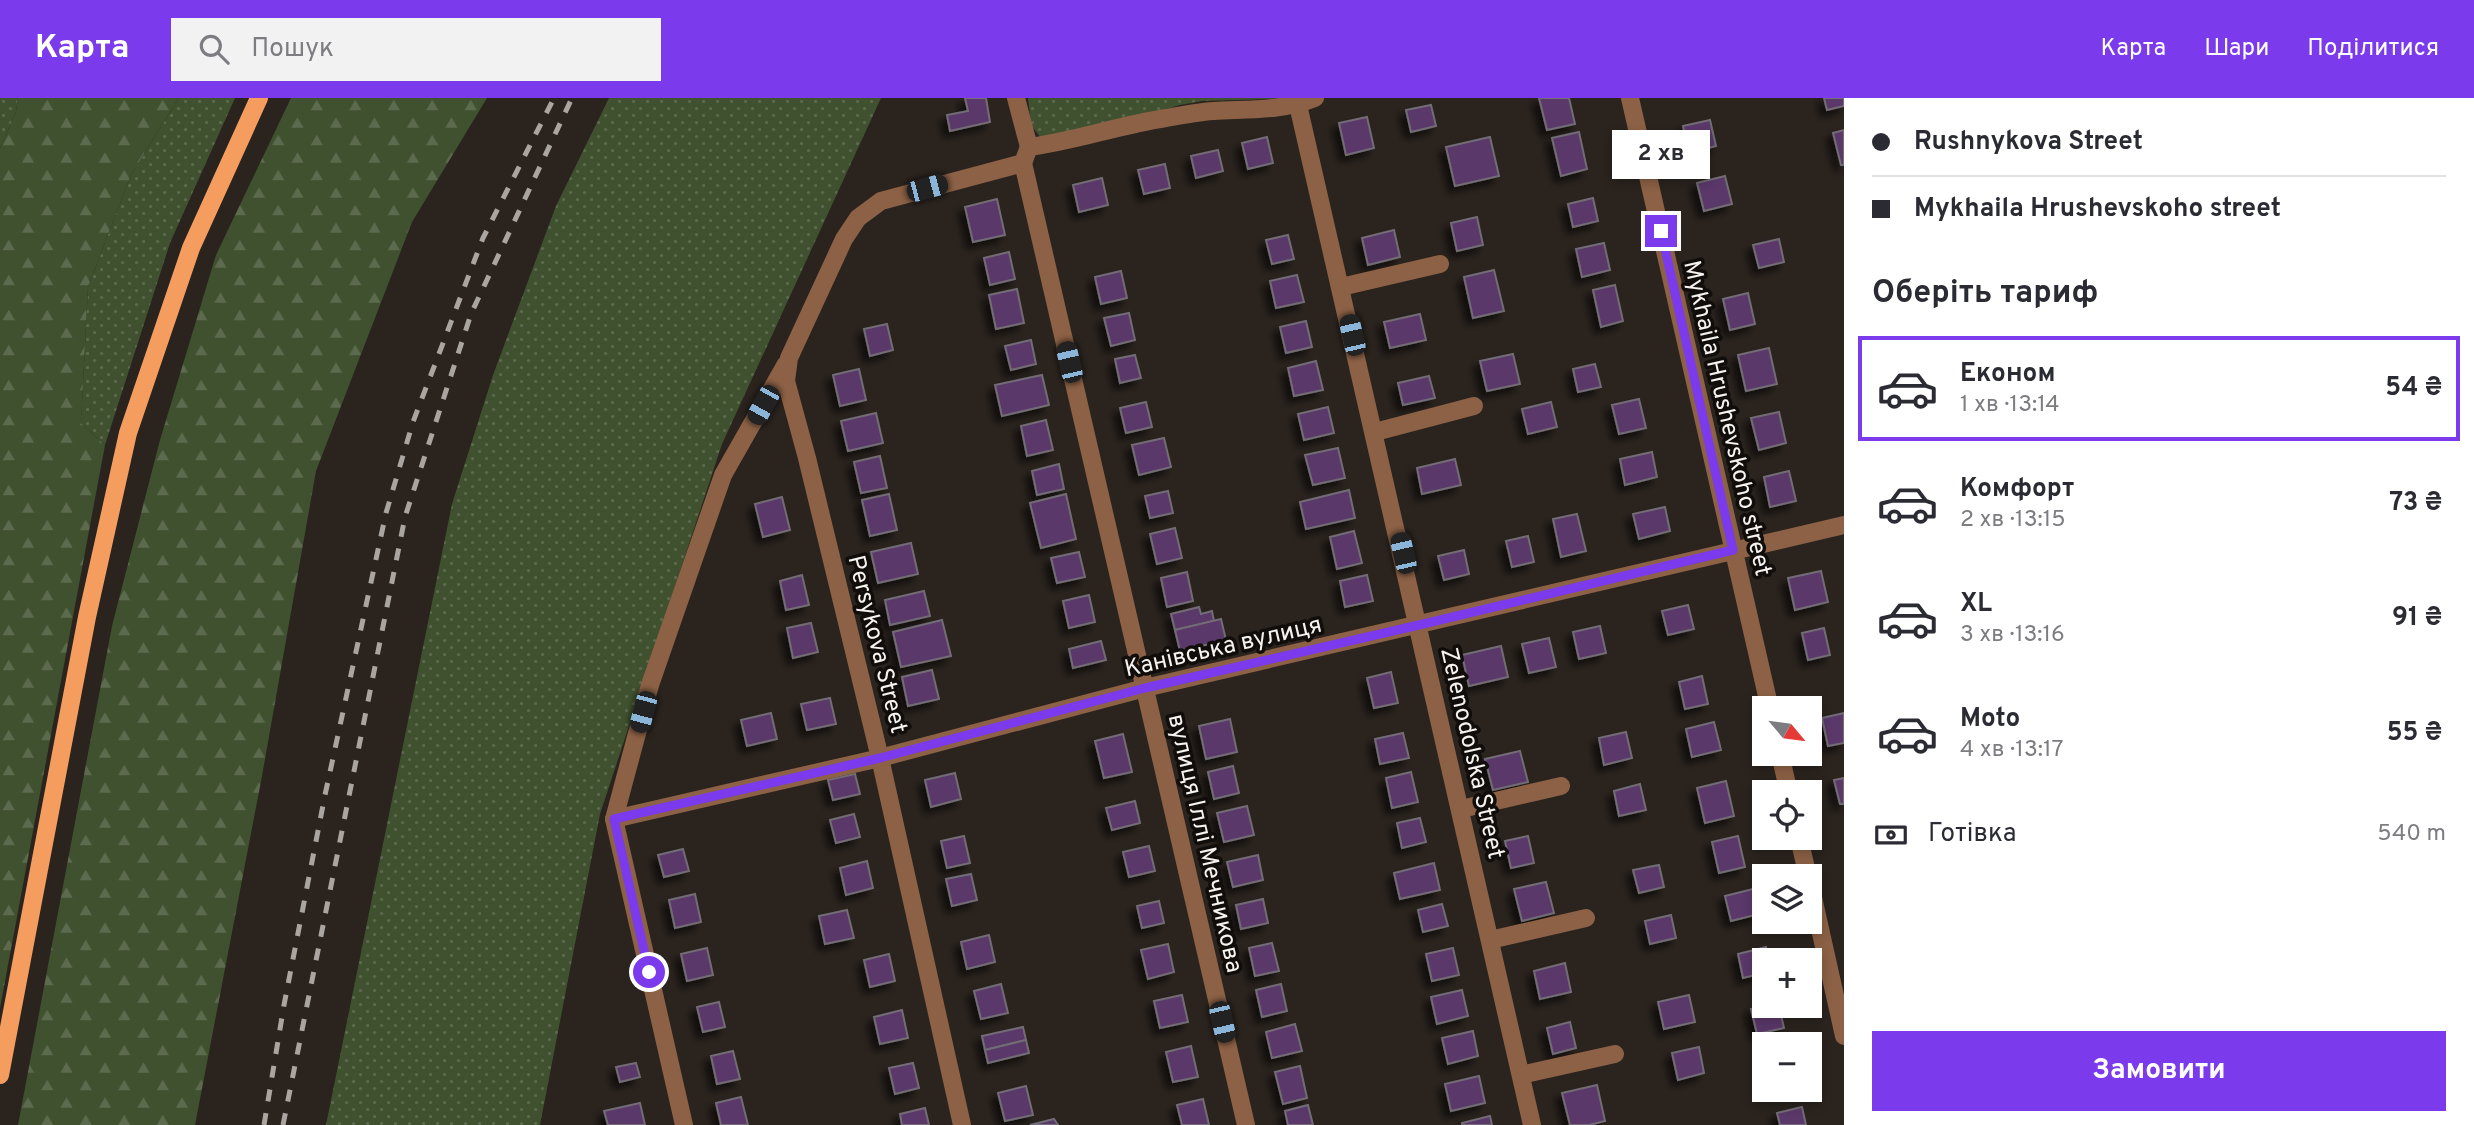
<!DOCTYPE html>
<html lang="uk">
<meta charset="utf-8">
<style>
body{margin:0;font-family:Overpass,sans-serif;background:#f2f2f3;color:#2b2b33;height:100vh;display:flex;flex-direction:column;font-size:26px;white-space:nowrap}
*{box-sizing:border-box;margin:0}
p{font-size:23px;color:#7c7c81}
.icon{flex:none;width:38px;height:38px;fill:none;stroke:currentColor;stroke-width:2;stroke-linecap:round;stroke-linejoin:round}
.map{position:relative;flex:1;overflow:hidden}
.details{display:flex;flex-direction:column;background:#fff;width:630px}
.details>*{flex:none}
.top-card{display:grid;align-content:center;height:154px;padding:0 28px;background:#fff}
.needle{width:46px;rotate:119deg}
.controls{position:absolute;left:1752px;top:598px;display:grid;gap:14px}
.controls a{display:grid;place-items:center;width:70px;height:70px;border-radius:0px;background:#fff;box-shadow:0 4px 10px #0003;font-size:35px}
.end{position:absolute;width:32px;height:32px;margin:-16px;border:9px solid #7c3aed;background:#fff;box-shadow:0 0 0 4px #fff}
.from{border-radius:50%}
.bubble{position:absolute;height:49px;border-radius:0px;background:#fff;box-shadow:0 4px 10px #0003;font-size:23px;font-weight:700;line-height:49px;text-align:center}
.car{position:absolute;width:21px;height:42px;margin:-21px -10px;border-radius:9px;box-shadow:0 0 5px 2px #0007;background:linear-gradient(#222 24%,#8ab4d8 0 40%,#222 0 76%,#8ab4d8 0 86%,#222 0)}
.top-card b{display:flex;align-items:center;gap:24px;height:66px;font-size:26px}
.top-card b+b{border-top:2px solid #e1e1e2}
.top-card i{width:18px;height:18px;background:#2b2b33}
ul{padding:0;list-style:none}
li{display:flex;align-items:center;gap:21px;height:105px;margin:0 14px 10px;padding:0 14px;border:4px solid transparent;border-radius:0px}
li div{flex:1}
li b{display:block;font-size:26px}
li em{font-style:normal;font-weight:700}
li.on{border-color:#7c3aed}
li>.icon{width:63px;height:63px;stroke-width:1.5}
h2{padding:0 28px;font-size:32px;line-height:84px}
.pay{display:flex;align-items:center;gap:18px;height:77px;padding:0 28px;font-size:26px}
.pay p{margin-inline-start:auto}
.button{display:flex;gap:14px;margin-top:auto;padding:14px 28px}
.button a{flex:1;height:80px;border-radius:0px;background:#7c3aed;color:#fff;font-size:28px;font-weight:700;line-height:80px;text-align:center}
header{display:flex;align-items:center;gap:42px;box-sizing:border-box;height:98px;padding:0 35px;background:#7c3aed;color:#fff}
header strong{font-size:33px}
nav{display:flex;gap:38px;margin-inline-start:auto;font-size:24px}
.search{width:490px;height:63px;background:#f2f2f3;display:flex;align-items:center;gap:18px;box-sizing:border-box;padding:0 24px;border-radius:0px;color:#7c7c81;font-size:26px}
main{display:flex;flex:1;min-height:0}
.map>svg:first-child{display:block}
</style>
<header>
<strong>Карта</strong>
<div class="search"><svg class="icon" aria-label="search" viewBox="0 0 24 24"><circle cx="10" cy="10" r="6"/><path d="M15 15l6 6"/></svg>Пошук</div>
<nav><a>Карта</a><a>Шари</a><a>Поділитися</a></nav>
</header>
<main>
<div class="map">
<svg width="1844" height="1027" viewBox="0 0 1844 1027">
<defs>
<pattern id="grass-dots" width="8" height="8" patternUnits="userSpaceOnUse" patternTransform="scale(1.75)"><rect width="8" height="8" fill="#3f512e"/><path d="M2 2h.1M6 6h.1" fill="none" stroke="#5c6a4d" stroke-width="1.8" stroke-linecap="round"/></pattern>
<pattern id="forest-firs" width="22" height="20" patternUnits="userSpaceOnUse" patternTransform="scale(1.75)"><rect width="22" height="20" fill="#3f512e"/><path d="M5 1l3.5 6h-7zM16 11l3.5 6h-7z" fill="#5c6a4d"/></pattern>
<filter id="shadow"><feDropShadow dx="-6" dy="6" stdDeviation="3.5" flood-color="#0009"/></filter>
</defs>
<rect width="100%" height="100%" fill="#2a231e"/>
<g fill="url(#grass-dots)">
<path d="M0 0H18L16 14 0 50Z"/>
<path d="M179 0H235L170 145 105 347 81 325 88 189 131 77Z"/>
<path d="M609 0H881L722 346 600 716 540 1027H326L452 406 493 277 556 108Z"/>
<path d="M1028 0H1301L1202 3 1180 7 1086 35 1041 40 1031 27Z"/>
</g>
<g fill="url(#forest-firs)">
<path d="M18 0H179L131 77 88 189 81 325 105 347 0 910V50L16 14Z"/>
<path d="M291 0H487L412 124 316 373 262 678 195 1027H18L112 528 160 342 216 157Z"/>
</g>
<g fill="#5a376b" stroke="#726c74" stroke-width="2" filter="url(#shadow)">
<path d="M965 0H986L990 24 950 33 947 17 968 13Z"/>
<path d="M1539 0H1569L1575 26 1547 32Z"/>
<path d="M1824 0H1844V8L1827 12Z"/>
<path d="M1431 7 1436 28 1411 34 1406 12Z"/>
<path d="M1367 19 1374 50 1346 57 1339 25Z"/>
<path d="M1710 22 1716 48 1689 55 1683 28Z"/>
<path d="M1844 32V67H1841L1833 35Z"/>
<path d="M1579 34 1587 71 1561 78 1552 40Z"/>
<path d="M1267 39 1273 65 1248 71 1242 45Z"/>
<path d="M1490 39 1499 78 1455 88 1446 49Z"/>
<path d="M1218 52 1223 73 1196 80 1191 58Z"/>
<path d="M1165 66 1170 90 1144 96 1138 72Z"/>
<path d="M1725 78 1732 106 1704 113 1697 85Z"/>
<path d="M1102 80 1108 107 1079 114 1073 87Z"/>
<path d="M1593 100 1598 123 1573 129 1568 106Z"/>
<path d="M997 101 1005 137 973 144 965 109Z"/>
<path d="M1477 119 1483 147 1457 153 1451 125Z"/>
<path d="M1394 132 1400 159 1368 167 1362 140Z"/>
<path d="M1288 137 1294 161 1272 166 1266 142Z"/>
<path d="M1779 141 1784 164 1759 170 1753 147Z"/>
<path d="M1604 145 1610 172 1582 179 1576 151Z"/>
<path d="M1009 154 1015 181 990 187 984 160Z"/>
<path d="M1494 172 1504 213 1473 220 1464 179Z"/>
<path d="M1121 173 1127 200 1101 206 1095 179Z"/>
<path d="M1297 177 1304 204 1276 210 1270 183Z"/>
<path d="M1615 187 1623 223 1601 229 1593 192Z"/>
<path d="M1017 191 1024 225 996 231 989 197Z"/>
<path d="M1748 195 1755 226 1730 232 1723 201Z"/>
<path d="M1129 215 1135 242 1111 248 1104 220Z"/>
<path d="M1420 216 1426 242 1390 250 1384 224Z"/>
<path d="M1306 223 1312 249 1286 255 1280 229Z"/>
<path d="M887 226 893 252 870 258 864 231Z"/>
<path d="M1031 242 1036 266 1011 272 1005 248Z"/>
<path d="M1769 250 1777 286 1746 293 1738 257Z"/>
<path d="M1513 256 1520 286 1487 293 1480 263Z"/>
<path d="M1135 257 1141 280 1120 285 1115 261Z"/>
<path d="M1316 263 1323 292 1294 298 1288 270Z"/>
<path d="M1595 266 1601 289 1578 294 1573 271Z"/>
<path d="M859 271 866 302 840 308 833 277Z"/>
<path d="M1042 277 1049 307 1002 318 995 287Z"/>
<path d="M1429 278 1435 300 1403 307 1398 285Z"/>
<path d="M1639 301 1646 330 1619 336 1612 307Z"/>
<path d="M1146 304 1152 329 1126 335 1120 310Z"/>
<path d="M1551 304 1557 329 1528 336 1522 311Z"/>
<path d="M1328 309 1334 335 1304 342 1298 316Z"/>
<path d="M1779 314 1786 345 1759 352 1751 320Z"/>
<path d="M876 315 883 345 848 353 841 323Z"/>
<path d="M1046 322 1053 352 1027 358 1021 328Z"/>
<path d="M1164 340 1171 369 1139 377 1132 347Z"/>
<path d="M1338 350 1345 380 1313 387 1305 357Z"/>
<path d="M1652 354 1657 379 1625 387 1620 361Z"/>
<path d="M880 358 887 390 861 395 854 364Z"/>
<path d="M1455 361 1461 387 1422 396 1417 370Z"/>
<path d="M1059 366 1064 391 1037 397 1032 373Z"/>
<path d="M1789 373 1796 403 1770 409 1764 379Z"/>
<path d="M1349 392 1355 420 1306 431 1300 404Z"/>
<path d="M1168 393 1173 415 1150 420 1145 398Z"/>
<path d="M889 396 897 432 870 438 862 402Z"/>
<path d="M1066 396 1076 441 1041 450 1030 405Z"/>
<path d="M782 399 790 432 763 439 755 406Z"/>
<path d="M1665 409 1670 433 1639 441 1633 416Z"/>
<path d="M1577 416 1586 453 1561 459 1553 421Z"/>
<path d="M1175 430 1182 460 1157 466 1150 436Z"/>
<path d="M1354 433 1362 465 1337 471 1330 439Z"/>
<path d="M1528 438 1534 464 1512 469 1506 443Z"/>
<path d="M911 445 918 476 878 485 871 454Z"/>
<path d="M1464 452 1469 476 1444 482 1438 458Z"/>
<path d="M1079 454 1085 479 1057 485 1051 460Z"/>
<path d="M1821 473 1828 504 1795 512 1788 480Z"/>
<path d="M1187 474 1193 503 1167 509 1161 480Z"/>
<path d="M802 477 809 507 786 512 780 483Z"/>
<path d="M1367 477 1373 503 1345 509 1340 483Z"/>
<path d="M924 493 930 518 890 527 885 502Z"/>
<path d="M1089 497 1095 524 1069 530 1063 503Z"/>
<path d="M1688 507 1694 531 1668 537 1662 513Z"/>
<path d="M1199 509 1201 516 1212 513 1214 523 1175 532 1171 516Z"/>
<path d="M1221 521 1226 542 1180 553 1175 532Z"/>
<path d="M942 522 951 558 901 569 893 534Z"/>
<path d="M811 525 818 554 793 560 787 530Z"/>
<path d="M1600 528 1606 555 1579 561 1573 534Z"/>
<path d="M1824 530 1830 557 1808 562 1802 535Z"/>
<path d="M1549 540 1556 569 1529 575 1522 546Z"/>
<path d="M1101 543 1106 562 1073 570 1069 551Z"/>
<path d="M1501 548 1508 579 1469 588 1462 557Z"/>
<path d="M932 572 939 601 908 608 902 579Z"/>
<path d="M1391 574 1398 605 1374 610 1367 580Z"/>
<path d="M1702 578 1708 606 1685 611 1679 584Z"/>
<path d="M830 600 836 626 807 632 801 606Z"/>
<path d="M771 615 777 641 747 648 741 622Z"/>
<path d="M1844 615V645L1828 648 1822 620Z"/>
<path d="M1230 621 1237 654 1206 661 1199 628Z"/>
<path d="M1714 624 1721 652 1692 659 1686 631Z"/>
<path d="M1626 634 1632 660 1604 667 1599 640Z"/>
<path d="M1403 635 1409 660 1380 666 1375 641Z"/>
<path d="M1123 636 1132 674 1104 680 1095 643Z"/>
<path d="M1520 653 1528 684 1493 692 1485 661Z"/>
<path d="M1233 668 1239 695 1214 701 1208 674Z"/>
<path d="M1411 674 1418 704 1392 710 1386 680Z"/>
<path d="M955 675 961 701 931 709 925 682Z"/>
<path d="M855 676 860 696 833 702 828 682Z"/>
<path d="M1844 680V706H1840L1834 682Z"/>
<path d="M1726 683 1734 718 1705 725 1697 690Z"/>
<path d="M1640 686 1646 712 1619 718 1614 693Z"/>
<path d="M1135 703 1140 725 1112 732 1106 710Z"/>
<path d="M1247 708 1254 737 1224 744 1217 715Z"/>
<path d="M854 716 860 739 836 745 830 722Z"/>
<path d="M1420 720 1426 744 1402 750 1397 725Z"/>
<path d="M964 738 970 765 947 770 941 743Z"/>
<path d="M1528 738 1534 765 1511 770 1505 743Z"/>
<path d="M1738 738 1745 769 1719 775 1712 744Z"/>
<path d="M1149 748 1155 773 1129 779 1123 754Z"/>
<path d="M683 751 689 773 664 779 658 757Z"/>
<path d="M1258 757 1263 782 1233 789 1227 764Z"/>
<path d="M867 763 873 790 846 797 840 770Z"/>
<path d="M1434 765 1440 792 1400 801 1394 775Z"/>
<path d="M1659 767 1664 789 1639 795 1633 772Z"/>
<path d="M971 776 977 802 952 808 946 781Z"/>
<path d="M1546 784 1554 815 1522 823 1514 791Z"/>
<path d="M1753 791 1759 816 1731 823 1725 798Z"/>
<path d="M695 796 701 824 675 830 669 802Z"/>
<path d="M1263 801 1268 825 1241 831 1236 807Z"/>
<path d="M1159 803 1164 825 1142 830 1137 808Z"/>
<path d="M1442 806 1448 828 1423 834 1418 812Z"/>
<path d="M847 812 854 840 825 846 819 818Z"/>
<path d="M1671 817 1676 840 1650 846 1645 823Z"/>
<path d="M989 837 995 864 967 871 961 844Z"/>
<path d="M1272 845 1279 873 1255 878 1249 850Z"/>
<path d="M1168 846 1174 874 1148 881 1141 852Z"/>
<path d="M1766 849 1769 863H1764V875L1743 880 1738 856Z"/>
<path d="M707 850 713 877 687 883 681 856Z"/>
<path d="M1453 850 1459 877 1432 883 1426 856Z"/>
<path d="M889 856 895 883 870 889 864 862Z"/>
<path d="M1565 865 1571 894 1540 901 1534 873Z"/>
<path d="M1001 886 1008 915 981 921 974 893Z"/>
<path d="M1281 886 1287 913 1262 919 1256 892Z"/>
<path d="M1462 892 1468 918 1437 926 1431 899Z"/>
<path d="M1182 897 1188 924 1160 930 1154 903Z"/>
<path d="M1689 897 1695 924 1664 931 1658 904Z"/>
<path d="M719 904 725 929 703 934 697 909Z"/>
<path d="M1764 908H1779L1784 930 1757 936 1751 911Z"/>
<path d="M902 912 908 940 880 946 874 919Z"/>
<path d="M1570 924 1576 950 1553 956 1547 930Z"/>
<path d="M1295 926 1302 953 1272 960 1266 934Z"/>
<path d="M1023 929 1026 942 985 952 982 938Z"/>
<path d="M1473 933 1478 958 1448 966 1442 940Z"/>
<path d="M1026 942 1029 955 988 965 985 952Z"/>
<path d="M1191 948 1198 979 1173 984 1166 954Z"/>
<path d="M1699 949 1704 975 1678 982 1672 955Z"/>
<path d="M733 953 740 981 717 986 711 958Z"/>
<path d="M636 965 640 979 620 984 616 969Z"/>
<path d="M913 965 919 990 895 996 889 970Z"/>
<path d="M1300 968 1307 1000 1283 1006 1275 974Z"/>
<path d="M1479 978 1485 1005 1451 1013 1445 986Z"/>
<path d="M1597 987 1605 1023 1589 1027H1570L1562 995Z"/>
<path d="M1026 988 1033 1017 1005 1023 998 995Z"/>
<path d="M741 999 748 1027H721L716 1005Z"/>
<path d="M1203 1001 1209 1027H1182L1177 1007Z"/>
<path d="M640 1005 645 1027H608L604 1013Z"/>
<path d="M1308 1007 1313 1027H1288L1285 1013Z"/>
<path d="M1802 1009 1806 1027H1780L1777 1015Z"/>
<path d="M925 1010 929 1027H902L900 1016Z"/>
<path d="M1490 1018 1492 1027H1462V1025Z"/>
<path d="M1054 1021 1058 1027H1030Z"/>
</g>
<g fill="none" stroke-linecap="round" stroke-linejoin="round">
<g stroke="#8c6145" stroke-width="18">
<path d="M1016 0 1029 49"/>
<path d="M1630 0 1770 611"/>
<path d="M1298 7 1532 1027"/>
<path d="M1023 65 1246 1027"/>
<path d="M1341 189 1440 166"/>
<path d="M1375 334 1474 308"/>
<path d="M1780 656 1789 695"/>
<path d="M1461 711 1561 688"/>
<path d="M614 721 880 660 1145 590 1844 427"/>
<path d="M1799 740 1808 779"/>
<path d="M1810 786 1844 938"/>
<path d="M1490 842 1586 820"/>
<path d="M1521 977 1615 956"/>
<path d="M684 1027 614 721 650 587 723 377 786 266"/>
<path d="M962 1027 880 660 807 360 786 283 789 260 844 141 858 120 881 103 1023 65 1029 49C1075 43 1120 27 1166 20 1182 17 1198 14 1214 13 1249 11 1283 13 1315 0"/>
</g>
<path stroke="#f49d5f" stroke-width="18" d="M0 977 87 519 128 335 191 150 259 0"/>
<g stroke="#aaa5a0" stroke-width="5" stroke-dasharray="12 12" stroke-linecap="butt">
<path d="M264 1027 284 907 325 697 386 415 413 324 483 140 554 0"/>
<path d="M283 1027 405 419 471 216 572 0"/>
</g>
</g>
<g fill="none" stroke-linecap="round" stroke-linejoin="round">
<path stroke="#7c3aed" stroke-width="9" d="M649 874 614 721 880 660 1145 590 1419 527 1733 452 1661 133"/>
</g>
<g text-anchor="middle" stroke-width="7" stroke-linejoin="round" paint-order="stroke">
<g font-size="24" fill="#f7f3ef" stroke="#100d0b">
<text transform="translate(1728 320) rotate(77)" y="8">Mykhaila Hrushevskoho street</text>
<text transform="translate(878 546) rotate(76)" y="8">Persykova Street</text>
<text transform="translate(1223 548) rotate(-13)" y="8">Канівська вулиця</text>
<text transform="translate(1473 655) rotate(77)" y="8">Zelenodolska Street</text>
<text transform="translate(1206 745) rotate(77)" y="8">вулиця Іллі Мечникова</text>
</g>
</g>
</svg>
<div class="controls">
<a><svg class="needle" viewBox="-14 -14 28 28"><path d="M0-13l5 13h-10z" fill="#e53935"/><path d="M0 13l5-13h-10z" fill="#7c7c81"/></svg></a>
<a><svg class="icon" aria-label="locate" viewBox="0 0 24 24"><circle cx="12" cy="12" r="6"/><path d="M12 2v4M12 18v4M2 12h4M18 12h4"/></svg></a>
<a><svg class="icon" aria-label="layers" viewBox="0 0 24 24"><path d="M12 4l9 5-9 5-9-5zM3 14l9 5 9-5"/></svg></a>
<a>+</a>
<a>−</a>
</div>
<i class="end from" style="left:649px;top:874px"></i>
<i class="end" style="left:1661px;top:133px"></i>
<div class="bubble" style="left:1612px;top:32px;width:98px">2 хв</div>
<i class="car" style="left:927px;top:90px;rotate:75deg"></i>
<i class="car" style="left:1352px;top:237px;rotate:347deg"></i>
<i class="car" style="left:1069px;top:264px;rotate:347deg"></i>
<i class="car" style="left:763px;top:307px;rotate:209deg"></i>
<i class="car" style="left:1403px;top:455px;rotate:347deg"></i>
<i class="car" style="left:643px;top:614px;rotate:195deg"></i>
<i class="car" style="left:1222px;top:924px;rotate:167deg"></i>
</div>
<section class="details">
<div class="top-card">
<b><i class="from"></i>Rushnykova Street</b>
<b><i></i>Mykhaila Hrushevskoho street</b>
</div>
<h2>Оберіть тариф</h2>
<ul>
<li class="on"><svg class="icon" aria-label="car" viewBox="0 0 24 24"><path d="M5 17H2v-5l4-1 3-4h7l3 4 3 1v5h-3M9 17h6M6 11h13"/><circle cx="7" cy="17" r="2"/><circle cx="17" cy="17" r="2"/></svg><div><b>Економ</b><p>1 хв · 13:14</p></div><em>54 ₴</em></li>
<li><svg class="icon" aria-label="car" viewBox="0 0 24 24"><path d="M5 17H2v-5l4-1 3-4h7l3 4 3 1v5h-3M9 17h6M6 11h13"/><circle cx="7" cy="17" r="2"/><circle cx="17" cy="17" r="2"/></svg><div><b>Комфорт</b><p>2 хв · 13:15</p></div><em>73 ₴</em></li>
<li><svg class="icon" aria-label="car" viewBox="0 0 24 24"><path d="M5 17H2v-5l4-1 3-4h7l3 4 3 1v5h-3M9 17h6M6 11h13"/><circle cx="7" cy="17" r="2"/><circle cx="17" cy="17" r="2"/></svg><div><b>XL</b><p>3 хв · 13:16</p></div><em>91 ₴</em></li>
<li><svg class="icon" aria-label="car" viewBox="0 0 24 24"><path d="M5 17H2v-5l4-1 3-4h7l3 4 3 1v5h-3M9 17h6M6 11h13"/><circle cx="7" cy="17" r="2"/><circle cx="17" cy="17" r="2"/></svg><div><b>Moto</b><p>4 хв · 13:17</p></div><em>55 ₴</em></li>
</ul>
<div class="pay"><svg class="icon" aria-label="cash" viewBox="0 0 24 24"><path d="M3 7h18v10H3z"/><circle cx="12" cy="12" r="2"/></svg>Готівка<p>540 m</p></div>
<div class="button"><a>Замовити</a></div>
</section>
</main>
